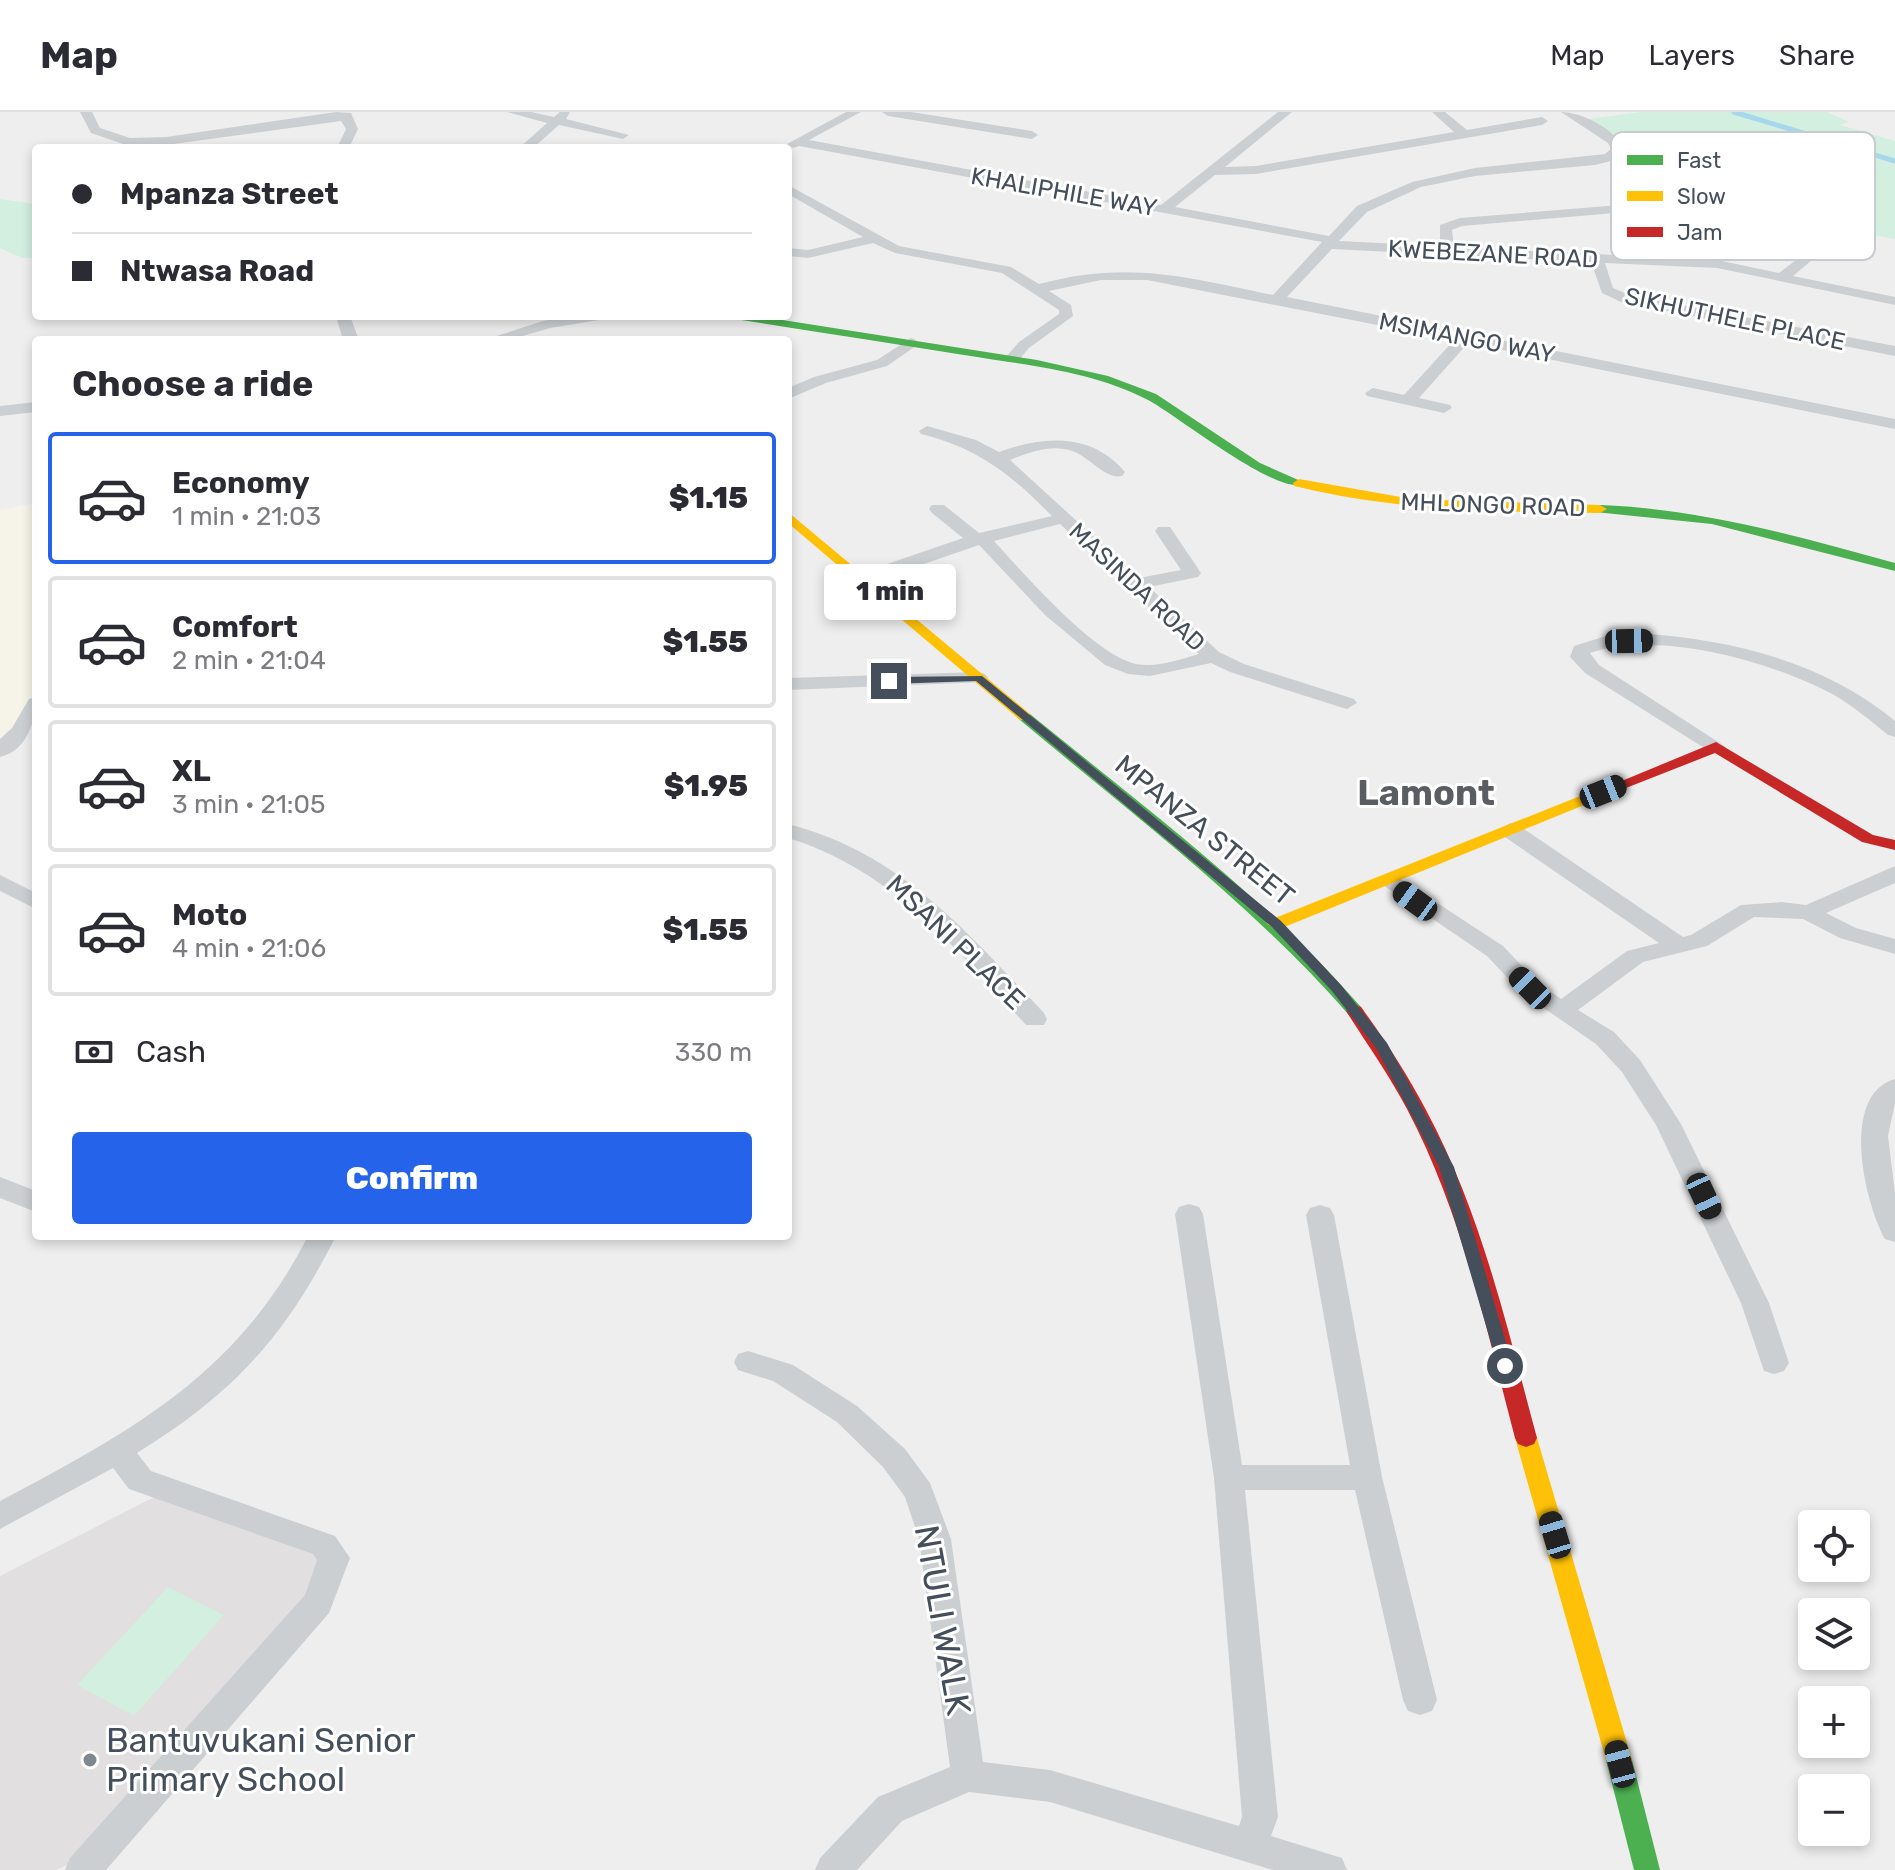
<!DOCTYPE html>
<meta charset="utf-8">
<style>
body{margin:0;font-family:Rubik,sans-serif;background:#f2f2f3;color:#2b2b33;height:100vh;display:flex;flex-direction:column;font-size:30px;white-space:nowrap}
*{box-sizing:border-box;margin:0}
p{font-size:26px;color:#7c7c81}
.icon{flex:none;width:44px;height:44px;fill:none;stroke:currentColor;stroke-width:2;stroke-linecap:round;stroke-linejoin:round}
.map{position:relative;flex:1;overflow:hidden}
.sheet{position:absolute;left:32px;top:224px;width:760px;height:904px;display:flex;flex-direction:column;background:#fff;border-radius:8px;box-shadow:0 4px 12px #0003}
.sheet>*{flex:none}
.banner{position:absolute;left:32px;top:32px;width:760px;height:176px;border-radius:8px;box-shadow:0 4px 12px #0003;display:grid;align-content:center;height:176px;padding:0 40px;background:#fff}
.tools{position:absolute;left:1798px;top:1398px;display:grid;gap:16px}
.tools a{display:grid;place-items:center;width:72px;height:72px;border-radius:8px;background:#fff;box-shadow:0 4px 12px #0003;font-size:40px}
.end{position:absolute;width:36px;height:36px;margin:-18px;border:10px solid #454f5b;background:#fff;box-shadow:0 0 0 4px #fff}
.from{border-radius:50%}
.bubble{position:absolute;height:56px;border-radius:8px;background:#fff;box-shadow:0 4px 12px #0003;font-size:26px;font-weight:800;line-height:56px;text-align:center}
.car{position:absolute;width:24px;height:48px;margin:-24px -12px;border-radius:10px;box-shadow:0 0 6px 2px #0007;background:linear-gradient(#222 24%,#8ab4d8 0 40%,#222 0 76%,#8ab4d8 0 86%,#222 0)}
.banner b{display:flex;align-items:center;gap:28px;height:76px;font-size:30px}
.banner b+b{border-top:2px solid #e1e1e2}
.banner i{width:20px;height:20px;background:#2b2b33}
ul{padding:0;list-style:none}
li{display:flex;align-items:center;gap:24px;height:132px;margin:0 16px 12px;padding:0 24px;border:4px solid #e1e1e2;border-radius:8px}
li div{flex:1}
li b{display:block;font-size:30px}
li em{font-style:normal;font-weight:800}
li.active{border-color:#2563eb}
li>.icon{width:72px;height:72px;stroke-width:1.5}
h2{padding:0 40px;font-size:36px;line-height:96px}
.pay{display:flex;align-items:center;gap:20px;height:88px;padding:0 40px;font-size:30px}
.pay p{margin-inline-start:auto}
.button{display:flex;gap:16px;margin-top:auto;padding:16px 40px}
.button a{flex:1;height:92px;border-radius:8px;background:#2563eb;color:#fff;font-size:32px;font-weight:800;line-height:92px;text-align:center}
header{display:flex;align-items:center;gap:48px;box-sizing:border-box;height:112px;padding:0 40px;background:#fff;border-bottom:2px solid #e1e1e2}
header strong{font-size:38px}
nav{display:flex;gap:44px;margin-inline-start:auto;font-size:28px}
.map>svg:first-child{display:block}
</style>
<header>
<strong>Map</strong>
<nav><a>Map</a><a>Layers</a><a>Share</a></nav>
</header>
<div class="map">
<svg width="1895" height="1758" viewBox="0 0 1895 1758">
<rect width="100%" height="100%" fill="#efeeee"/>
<path fill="#f6f3e9" d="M36 391V590L19 619 0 638V398Z"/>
<path fill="#e1dfe0" d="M168 1378 323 1434 330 1464 95 1741 56 1758H0V1464Z"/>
<g fill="#d2efe0">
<path d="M1641 0H1827L1849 10 1840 13 1895 29V127L1740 99 1713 77 1622 56 1605 47 1618 38 1581 8Z"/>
<path d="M0 87 36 92V146H22L0 136Z"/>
<path d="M168 1475 224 1503 134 1604 77 1573Z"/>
</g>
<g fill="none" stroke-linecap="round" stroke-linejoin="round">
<path stroke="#a6d7ed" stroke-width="5" d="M1734 0 1895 49"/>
<g fill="#cccfd2" fill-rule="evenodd">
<path d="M80 0H92L100 16 130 26 166 25 336 0 351 1 358 17 349 36H337L346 17 341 9 166 33 129 34 91 21Z"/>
<path d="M507 0H531L554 5 560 0H570L566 7 629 23 623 27 559 13 533 36H519L547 11Z"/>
<path d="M846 0H861L809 28 1161 93 1278 0H1292L1225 55 1256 54 1454 20 1432 0H1445L1467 18 1542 5 1548 9 1542 13 1256 62 1215 63 1175 95 1329 124 1357 94 1412 70 1475 56 1605 42 1611 37 1608 31 1561 0C1581 0 1616 17 1623 37L1615 48 1595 53 1475 64 1421 75 1367 100 1339 129 1440 134V113L1460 106 1669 89 1674 90V96L1462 114 1452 118 1454 135 1717 148 1779 161 1826 125 1833 129 1831 132 1793 164 1895 185V193L1717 156 1605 151 1613 176 1630 183 1895 234V244L1621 190 1602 181 1591 150 1332 137 1287 185 1895 307V317L1468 231 1419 286 1450 293 1452 296 1444 301 1367 284 1365 281 1373 276 1404 283 1454 228 1147 168H1101L1049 179 1071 193 1073 204 1029 236 1017 250H1007L1004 247 1019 230 1059 202V198L1002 161 895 141 873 131 808 146 788 144V136L808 138 863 125 788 82V73L899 134 1011 155 1039 172C1127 148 1187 165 1273 183L1322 130 799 34 793 36 787 32Z"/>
<path d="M882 0H911L1032 19 1038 23 1032 27 888 4Z"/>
<path d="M336 204H350L359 228H343Z"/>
<path d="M570 204H606L599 208 550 216 509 228H484L543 209Z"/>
<path d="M911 226 916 228V234L887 254 826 271 788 287V276L814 265 877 248Z"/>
<path d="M36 290V300L0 304V294Z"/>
<path d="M927 314 976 328 999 340C1044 324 1091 320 1125 360L1122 364C1105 368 1089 344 1072 339 1052 332 1030 340 1010 348L1139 466 1181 458 1155 419 1158 415H1170L1201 461 1198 465 1149 475 1219 540 1244 552 1354 587 1357 591 1347 597 1340 595 1230 560 1211 551 1150 564 1128 562 1105 553 1045 503 979 433 869 471H855L853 467 855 463 963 426 932 401 929 397 932 393H944L979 421 1052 404C1010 362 980 337 921 322L919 319ZM1060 412 1199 542C1178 548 1153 557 1132 551 1090 538 1024 462 994 429Z"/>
<path d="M1637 521C1729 527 1823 549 1895 609V625L1888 623C1871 609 1853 594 1834 583 1770 549 1660 518 1590 541L1599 553 1726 635 1723 639H1709L1585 561 1570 545 1574 534 1606 524Z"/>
<path d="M978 560 985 562 988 566 985 570 788 578V566Z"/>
<path d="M36 585C36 609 27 639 0 645V627L12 616 29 587Z"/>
<path d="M1510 711 1518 713 1683 825 1691 823 1741 793 1782 790 1806 793 1895 754V771L1826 801 1856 816 1895 827V842L1840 826 1803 807 1754 805 1707 834 1643 850 1578 898 1614 920 1640 948 1681 1012 1769 1191 1789 1251 1784 1259 1774 1262 1764 1259 1741 1191 1656 1013 1622 960 1596 932 1522 881 1487 844 1377 769 1380 764H1396L1503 834 1538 871 1561 887 1627 839 1659 831 1502 723 1499 718Z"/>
<path d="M788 712C901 741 967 820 1044 901L1047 907 1044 913H1026C956 836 890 757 788 726Z"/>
<path d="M0 763 36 781V797L0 779Z"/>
<path d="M1895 967V991L1888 1024 1895 1081V1130L1885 1127C1865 1091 1839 983 1895 967Z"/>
<path d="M0 1065 36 1079V1100L0 1086Z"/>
<path d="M1189 1092 1199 1095 1203 1102 1242 1353H1350L1306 1103 1310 1096 1320 1093 1330 1096 1334 1103 1382 1365 1437 1588 1432 1599 1420 1603 1408 1599 1403 1588 1355 1378H1245L1278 1705 1271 1724 1342 1746 1347 1758H1273L1050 1690 969 1680 902 1709 857 1758H815L820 1746 878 1685 950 1655 919 1427 905 1385 883 1355 837 1310 773 1269 738 1258 734 1250 738 1242 748 1239 793 1253 857 1294 905 1337 930 1371 951 1427 983 1650 1050 1658 1239 1714 1242 1705 1214 1366 1175 1102 1179 1095Z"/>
<path d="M308 1124H336C285 1225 233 1282 137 1341L151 1359 335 1424 350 1446 329 1501 106 1758H65L70 1746 305 1483 317 1448 313 1442 129 1377 113 1356 0 1417V1389C132 1319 238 1262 308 1124Z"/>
</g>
<g fill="#4caf50" fill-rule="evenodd">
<path d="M729 204H757L1037 248 1108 264 1156 282 1260 351 1305 371C1282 388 1174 301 1148 288 1093 259 1025 253 964 243 888 231 811 219 735 207Z"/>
<path d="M1600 393C1702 397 1797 424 1895 451V459L1712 412 1595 400 1593 397Z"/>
<path d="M1025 600 1030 602C1144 695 1264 784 1361 895L1364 899 1361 903H1349C1252 792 1132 702 1020 608L1017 605Z"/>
<path d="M1619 1636 1628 1640 1632 1648 1660 1758H1634L1606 1648 1610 1640Z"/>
</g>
<g fill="#ffc107" fill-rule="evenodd">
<path d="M1299 367 1412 387 1600 393 1607 397 1600 401C1496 400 1396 399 1294 374L1293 371Z"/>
<path d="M788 400 1030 602V608H1020L788 411Z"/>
<path d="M1620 668 1628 673 1626 676 1282 816 1276 817 1267 812 1270 808Z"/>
<path d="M1526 1317 1534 1320 1537 1326 1632 1648 1628 1656 1619 1660 1610 1656 1606 1648 1515 1326 1518 1320Z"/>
</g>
<g fill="#c62828" fill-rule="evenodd">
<path d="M1716 630 1873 723 1895 728V738L1862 730 1715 641 1626 676 1620 678 1612 673Z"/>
<path d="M1355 893 1361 895C1385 928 1407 962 1426 998 1481 1100 1507 1215 1537 1326L1534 1332 1526 1335 1518 1332 1515 1326C1486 1215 1461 1099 1407 997 1389 963 1367 932 1346 899Z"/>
</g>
</g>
<path fill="#454f5b" d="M982 564 1281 809 1341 873 1387 931 1454 1055 1513 1254 1511 1258 1505 1260 1498 1254 1439 1055 1376 936 1332 879 1272 815 976 569 889 572 884 569 889 565Z"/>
<circle fill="#80878e" stroke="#fff" stroke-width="3" cx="90" cy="1648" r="8"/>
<g text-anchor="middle" stroke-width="6" stroke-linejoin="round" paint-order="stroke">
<g font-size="24" fill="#454f5b" stroke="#fff">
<text transform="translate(1064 80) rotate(10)" y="8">KHALIPHILE WAY</text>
<text transform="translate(1493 142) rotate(3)" y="8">KWEBEZANE ROAD</text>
<text transform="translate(1735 207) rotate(12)" y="8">SIKHUTHELE PLACE</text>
<text transform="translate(1467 226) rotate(11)" y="8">MSIMANGO WAY</text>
<text transform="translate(1493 393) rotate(2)" y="8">MHLONGO ROAD</text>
<text transform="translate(1137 475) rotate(43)" y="8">MASINDA ROAD</text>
</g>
<g font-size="28" fill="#454f5b" stroke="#fff">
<text transform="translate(1205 718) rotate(39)" y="10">MPANZA STREET</text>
<text transform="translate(956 830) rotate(44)" y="10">MSANI PLACE</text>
</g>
<g font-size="34" fill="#454f5b" stroke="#fff">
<text transform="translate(943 1508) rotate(80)" y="12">NTULI WALK</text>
</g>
<g font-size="34" fill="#454f5b" stroke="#fff" text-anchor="start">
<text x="106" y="1640">Bantuvukani Senior<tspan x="106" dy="39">Primary School</tspan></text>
</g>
<g font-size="36" font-weight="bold" fill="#5a5d62" stroke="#fff">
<text x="1426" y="693">Lamont</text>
</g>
</g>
<rect x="1611" y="20" width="264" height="128" rx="12" fill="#fff" stroke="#c7cace" stroke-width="2"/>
<rect x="1627" y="43" width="36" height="10" fill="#4caf50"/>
<rect x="1627" y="79" width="36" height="10" fill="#ffc107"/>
<rect x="1627" y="115" width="36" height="10" fill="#c62828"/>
<g font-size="22" fill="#454f5b">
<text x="1677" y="56">Fast</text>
<text x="1677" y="92">Slow</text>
<text x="1677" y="128">Jam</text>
</g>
</svg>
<div class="tools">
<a><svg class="icon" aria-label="locate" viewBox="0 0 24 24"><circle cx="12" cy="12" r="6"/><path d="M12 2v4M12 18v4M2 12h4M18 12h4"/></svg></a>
<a><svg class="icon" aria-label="layers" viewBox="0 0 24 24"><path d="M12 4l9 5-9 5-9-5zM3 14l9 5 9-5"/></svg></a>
<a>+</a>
<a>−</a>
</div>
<i class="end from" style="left:1505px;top:1254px"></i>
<i class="end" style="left:889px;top:569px"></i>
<div class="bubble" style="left:824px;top:452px;width:132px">1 min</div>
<i class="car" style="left:1629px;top:529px;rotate:89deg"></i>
<i class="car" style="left:1603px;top:680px;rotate:68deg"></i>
<i class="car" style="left:1415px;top:789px;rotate:306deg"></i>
<i class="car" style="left:1530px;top:876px;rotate:315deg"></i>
<i class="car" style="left:1704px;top:1084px;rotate:155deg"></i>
<i class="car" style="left:1555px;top:1423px;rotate:343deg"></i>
<i class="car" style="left:1620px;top:1652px;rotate:345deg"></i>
<div class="banner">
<b><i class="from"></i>Mpanza Street</b>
<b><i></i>Ntwasa Road</b>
</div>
<section class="sheet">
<h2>Choose a ride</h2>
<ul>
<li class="active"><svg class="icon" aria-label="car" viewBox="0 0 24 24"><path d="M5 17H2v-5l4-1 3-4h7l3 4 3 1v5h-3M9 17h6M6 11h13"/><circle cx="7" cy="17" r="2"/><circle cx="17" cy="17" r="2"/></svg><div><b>Economy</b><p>1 min · 21:03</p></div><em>$1.15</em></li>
<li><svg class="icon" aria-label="car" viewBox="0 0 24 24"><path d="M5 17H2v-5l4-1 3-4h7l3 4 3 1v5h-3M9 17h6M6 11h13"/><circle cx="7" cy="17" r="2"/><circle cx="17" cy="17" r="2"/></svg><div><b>Comfort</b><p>2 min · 21:04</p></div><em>$1.55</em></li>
<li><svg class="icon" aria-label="car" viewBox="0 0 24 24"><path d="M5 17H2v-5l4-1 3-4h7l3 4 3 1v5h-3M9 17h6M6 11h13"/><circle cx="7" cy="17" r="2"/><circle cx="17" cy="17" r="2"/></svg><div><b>XL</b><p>3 min · 21:05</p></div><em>$1.95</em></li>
<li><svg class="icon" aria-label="car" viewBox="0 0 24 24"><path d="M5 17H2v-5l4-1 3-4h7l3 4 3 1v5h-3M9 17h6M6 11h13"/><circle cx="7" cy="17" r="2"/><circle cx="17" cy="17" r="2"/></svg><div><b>Moto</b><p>4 min · 21:06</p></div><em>$1.55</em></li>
</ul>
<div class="pay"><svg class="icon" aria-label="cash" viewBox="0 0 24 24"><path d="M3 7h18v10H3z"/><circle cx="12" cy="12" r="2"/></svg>Cash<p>330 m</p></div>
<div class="button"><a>Confirm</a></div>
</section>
</div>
